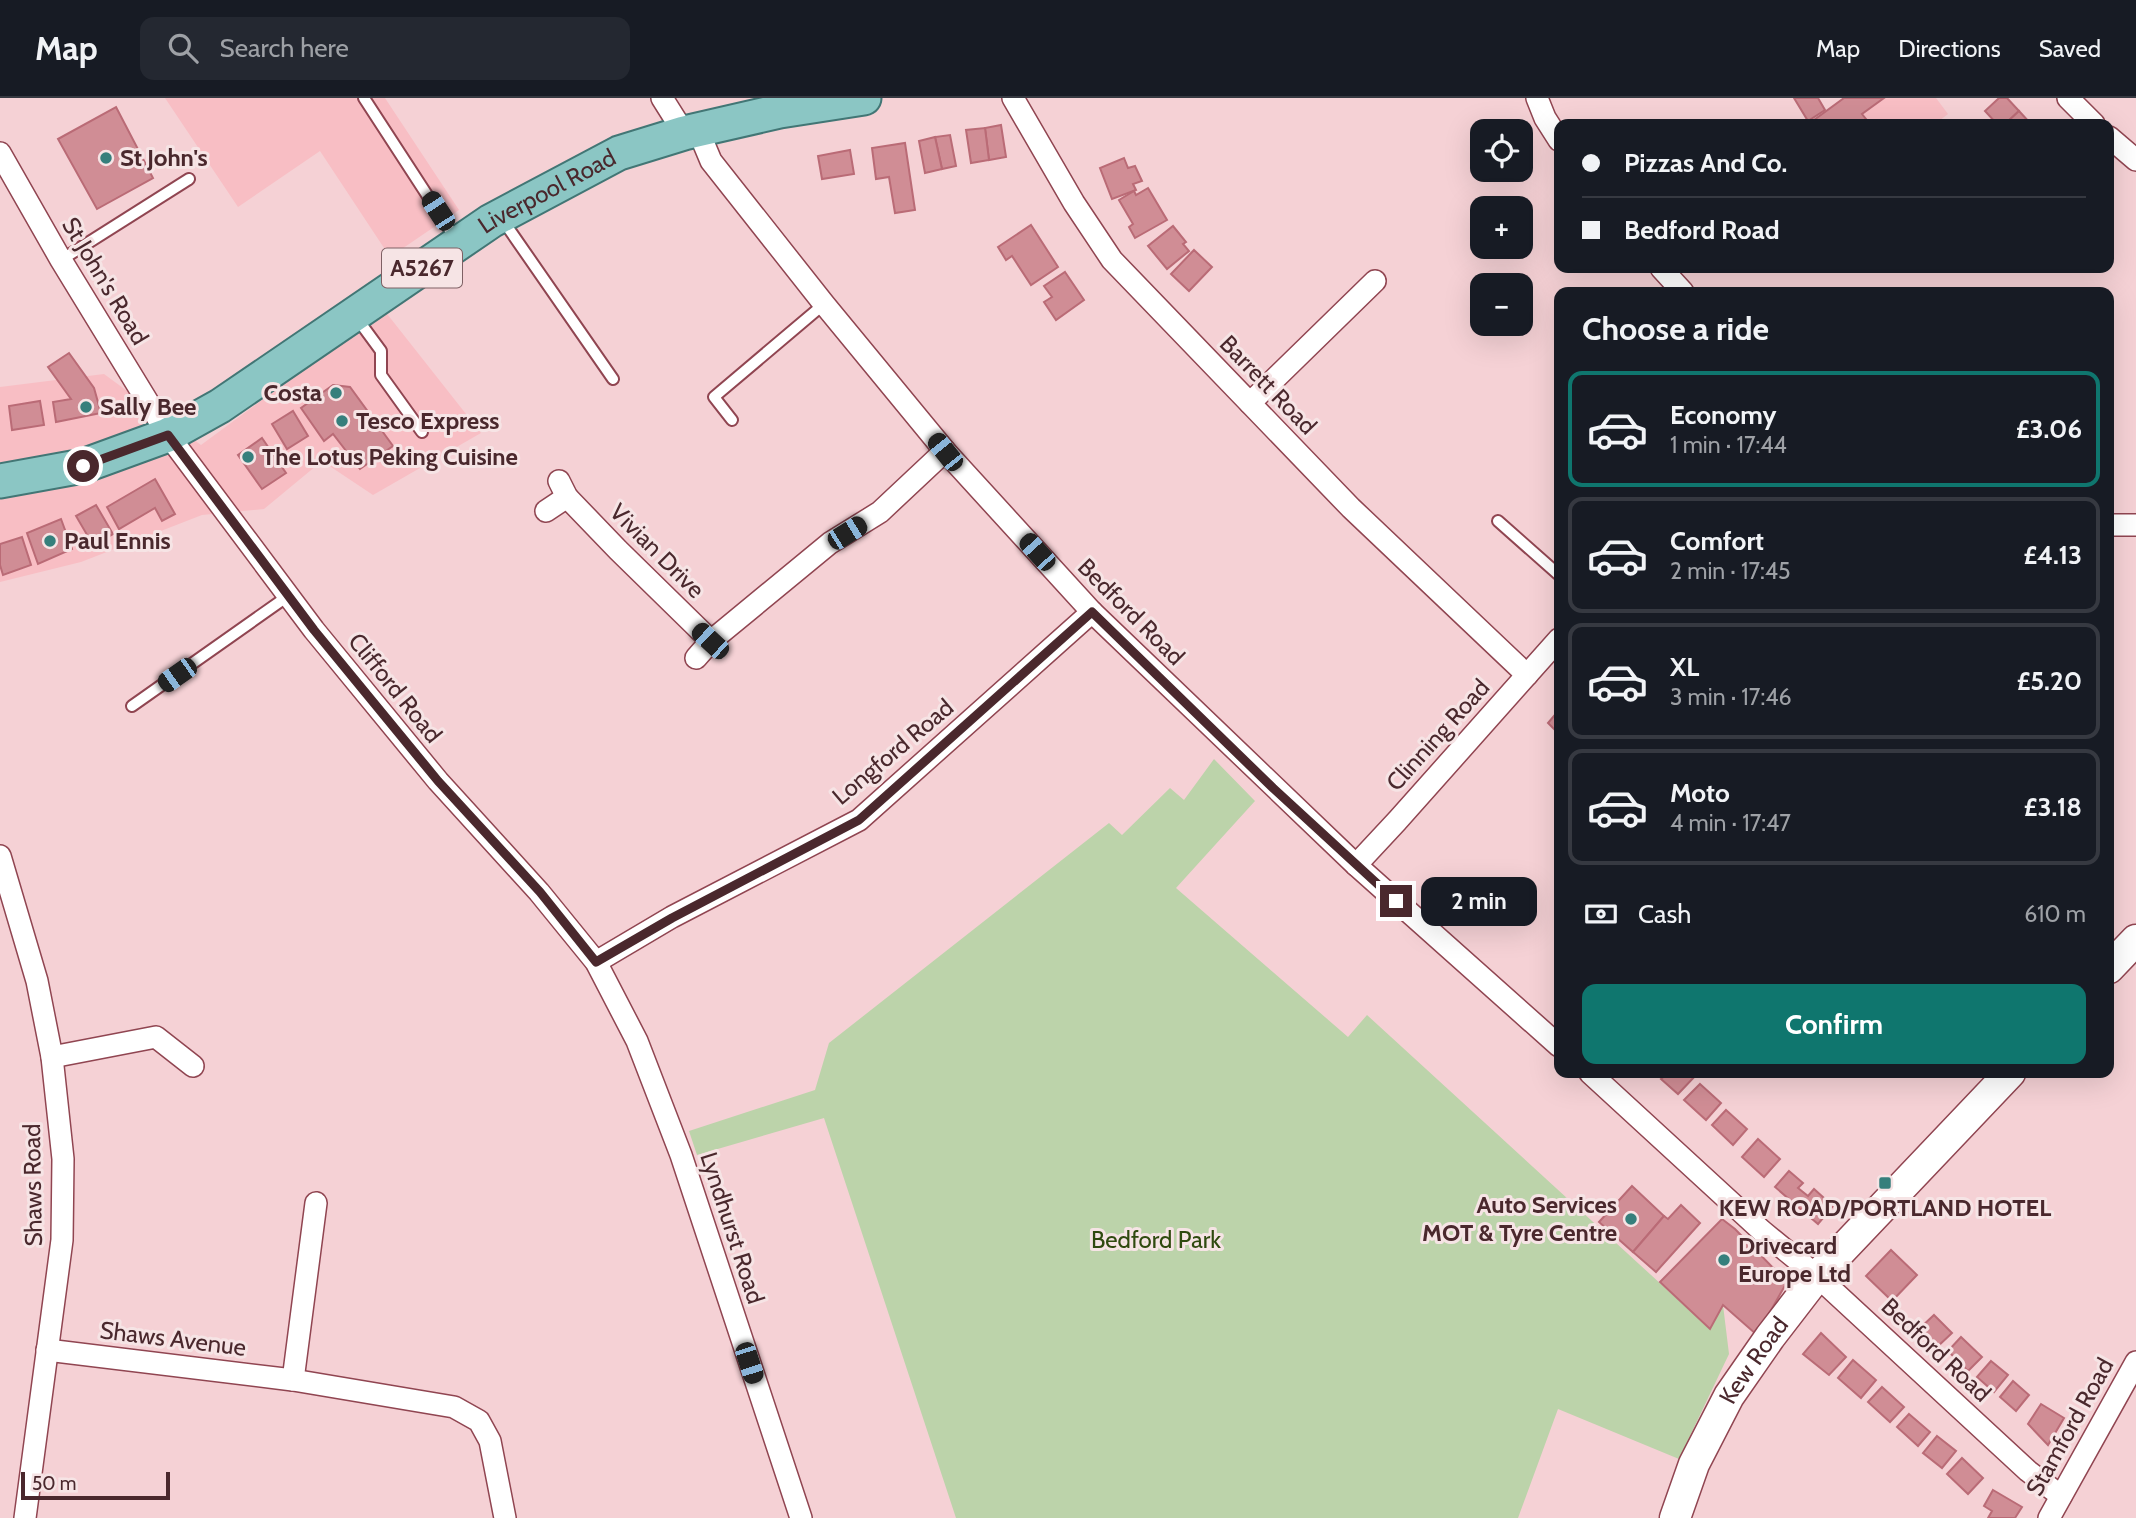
<!DOCTYPE html>
<meta charset="utf-8">
<style>
body{margin:0;font-family:Cabin,sans-serif;background:#242831;color:#f1f3f6;height:100vh;display:flex;flex-direction:column;font-size:26px;white-space:nowrap}
*{box-sizing:border-box;margin:0}
p{font-size:23px;color:#9ea1a6}
.icon{flex:none;width:38px;height:38px;fill:none;stroke:currentColor;stroke-width:2;stroke-linecap:round;stroke-linejoin:round}
.map{position:relative;flex:1;overflow:hidden}
.details{position:absolute;left:1554px;top:189px;width:560px;height:791px;display:flex;flex-direction:column;background:#171b24;border-radius:14px;box-shadow:0 7px 28px #0002}
.details>*{flex:none}
.guide{position:absolute;left:1554px;top:21px;width:560px;height:154px;border-radius:14px;box-shadow:0 7px 28px #0002;display:grid;align-content:center;height:154px;padding:0 28px;background:#171b24}
.fabs{position:absolute;left:1470px;top:21px;display:grid;gap:14px}
.fabs a{display:grid;place-items:center;width:63px;height:63px;border-radius:14px;background:#171b24;box-shadow:0 7px 28px #0002;font-size:35px}
.scale{position:absolute;left:21px;bottom:18px;width:149px;box-sizing:border-box;padding-left:7px;border:4px solid #4a282d;border-top:0;font-size:19px;line-height:24px;white-space:nowrap;color:#4a282d;-webkit-text-stroke:5px #f6e4e5;paint-order:stroke}
.end{position:absolute;width:32px;height:32px;margin:-16px;border:9px solid #4a282d;background:#fff;box-shadow:0 0 0 4px #fff}
.from{border-radius:50%}
.bubble{position:absolute;height:49px;border-radius:14px;background:#171b24;box-shadow:0 7px 28px #0002;font-size:23px;font-weight:700;line-height:49px;text-align:center}
.car{position:absolute;width:21px;height:42px;margin:-21px -10px;border-radius:9px;box-shadow:0 0 5px 2px #0007;background:linear-gradient(#222 24%,#8ab4d8 0 40%,#222 0 76%,#8ab4d8 0 86%,#222 0)}
.guide b{display:flex;align-items:center;gap:24px;height:66px;font-size:26px}
.guide b+b{border-top:2px solid #363941}
.guide i{width:18px;height:18px;background:#f1f3f6}
ul{padding:0;list-style:none}
li{display:flex;align-items:center;gap:21px;height:116px;margin:0 14px 10px;padding:0 14px;border:4px solid #363941;border-radius:14px}
li div{flex:1}
li b{display:block;font-size:26px}
li em{font-style:normal;font-weight:700}
li.on{border-color:#0f766e}
li>.icon{width:63px;height:63px;stroke-width:1.5}
h2{padding:0 28px;font-size:32px;line-height:84px}
.pay{display:flex;align-items:center;gap:18px;height:77px;padding:0 28px;font-size:26px}
.pay p{margin-inline-start:auto}
.button{display:flex;gap:14px;margin-top:auto;padding:14px 28px}
.button a{flex:1;height:80px;border-radius:14px;background:#0f766e;color:#fff;font-size:28px;font-weight:700;line-height:80px;text-align:center}
header{display:flex;align-items:center;gap:42px;box-sizing:border-box;height:98px;padding:0 35px;background:#171b24;border-bottom:2px solid #363941}
header strong{font-size:33px}
nav{display:flex;gap:38px;margin-inline-start:auto;font-size:24px}
.search{width:490px;height:63px;background:#242831;display:flex;align-items:center;gap:18px;box-sizing:border-box;padding:0 24px;border-radius:14px;color:#9ea1a6;font-size:26px}
.map>svg:first-child{display:block}
</style>
<header>
<strong>Map</strong>
<div class="search"><svg class="icon" aria-label="search" viewBox="0 0 24 24"><circle cx="10" cy="10" r="6"/><path d="M15 15l6 6"/></svg>Search here</div>
<nav><a>Map</a><a>Directions</a><a>Saved</a></nav>
</header>
<div class="map">
<svg width="2136" height="1420" viewBox="0 0 2136 1420">
<rect width="100%" height="100%" fill="#f5d1d5"/>
<g fill="#f8bec4">
<path d="M165 0H385L459 112 390 159 320 53 238 109Z"/>
<path d="M1844 0H1936L1948 16 1935 26H1817L1814 22Z"/>
<path d="M384 212 481 335 373 397 322 363 264 411 202 417 81 464 0 484V289L104 276 201 347Z"/>
</g>
<path fill="#bcd3aa" d="M1214 661 1255 703 1176 790 1348 939 1367 917 1710 1231 1723 1207 1729 1256 1679 1361 1558 1311 1518 1420H956L824 1020 697 1057 689 1033 815 992 829 945 1109 725 1122 737 1170 690 1184 702Z"/>
<g fill="#d08d95" stroke="#ba6b76" stroke-width="2">
<path d="M1794 0H1818L1825 12 1808 23Z"/>
<path d="M1844 0H1884L1862 16 1870 26H1817L1814 22Z"/>
<path d="M1999 0H2007L2019 13 2005 26H1997L1985 13Z"/>
<path d="M116 9 153 80 97 111 58 41Z"/>
<path d="M2019 13 2031 26H2005Z"/>
<path d="M1001 27 1006 59 989 62 985 30Z"/>
<path d="M985 30 989 62 971 65 966 32Z"/>
<path d="M950 37 956 68 942 71 935 39Z"/>
<path d="M935 39 942 71 925 75 919 43Z"/>
<path d="M905 45 915 112 895 115 889 79 876 81 872 50Z"/>
<path d="M850 52 854 76 822 81 818 58Z"/>
<path d="M1124 60 1128 70 1135 68 1142 83 1133 86 1136 92 1112 101 1100 70Z"/>
<path d="M1148 90 1167 122 1135 140 1129 129 1133 126 1119 102 1134 93 1136 97Z"/>
<path d="M1031 127 1058 169 1031 187 1012 158 1006 162 998 149Z"/>
<path d="M1173 128 1186 144 1183 146 1189 153 1167 171 1148 148Z"/>
<path d="M1194 152 1212 169 1189 193 1171 176Z"/>
<path d="M1065 174 1084 202 1056 222 1044 204 1052 199 1044 188Z"/>
<path d="M69 255 94 290 101 315 56 324 53 304 71 301 48 269Z"/>
<path d="M333 287 350 289 393 348 360 371 333 336 324 343 301 310Z"/>
<path d="M40 303 44 327 12 332 9 308Z"/>
<path d="M293 313 308 338 287 351 272 326Z"/>
<path d="M262 340 286 375 262 391 238 357Z"/>
<path d="M155 381 175 416 162 423 155 410 119 431 107 409Z"/>
<path d="M96 407 113 436 93 447 76 418Z"/>
<path d="M61 421 72 451 38 466 27 435Z"/>
<path d="M22 439 31 467 3 477 0 467V446Z"/>
<path d="M1559 612V636L1548 625Z"/>
<path d="M1668 975H1698L1678 996 1661 981Z"/>
<path d="M1700 986 1721 1005 1706 1022 1684 1002Z"/>
<path d="M1726 1012 1747 1031 1733 1047 1712 1027Z"/>
<path d="M1758 1041 1780 1061 1764 1079 1742 1059Z"/>
<path d="M1789 1073 1803 1085 1798 1090 1808 1098 1814 1091 1833 1108 1818 1126 1775 1089Z"/>
<path d="M1632 1088 1664 1118 1633 1154 1599 1124Z"/>
<path d="M1681 1107 1700 1125 1656 1174 1633 1154 1664 1118 1668 1121Z"/>
<path d="M1722 1121 1735 1131 1787 1184 1757 1237 1723 1207 1710 1231 1660 1184Z"/>
<path d="M1891 1152 1917 1177 1892 1203 1866 1178Z"/>
<path d="M1934 1217 1952 1235 1937 1249 1919 1231Z"/>
<path d="M1821 1235 1846 1259 1829 1277 1803 1256Z"/>
<path d="M1961 1239 1982 1259 1968 1273 1948 1253Z"/>
<path d="M1853 1262 1876 1282 1861 1300 1838 1280Z"/>
<path d="M1991 1263 2008 1277 1994 1294 1977 1279Z"/>
<path d="M2013 1283 2029 1297 2016 1313 2000 1299Z"/>
<path d="M1882 1289 1904 1309 1890 1324 1868 1304Z"/>
<path d="M2041 1306 2064 1320 2048 1347 2028 1326Z"/>
<path d="M1909 1316 1930 1334 1918 1348 1897 1329Z"/>
<path d="M1937 1338 1956 1353 1942 1370 1923 1355Z"/>
<path d="M1962 1360 1983 1380 1968 1396 1947 1376Z"/>
<path d="M1993 1392 2022 1409 2015 1420H1988L1992 1413 1984 1408Z"/>
</g>
<g fill="none" stroke-linecap="round" stroke-linejoin="round">
<g stroke="#904551" stroke-width="14">
<g id="service">
<path d="M364 0 457 143"/>
<path d="M502 121 613 281"/>
<path d="M61 162 189 81"/>
<path d="M356 219 381 253V277L422 334"/>
<path d="M732 322 714 299 824 206"/>
<path d="M1498 423 1559 477"/>
<path d="M132 608 288 498"/>
</g>
</g>
<g stroke="#904551" stroke-width="24">
<g id="minor">
<path d="M662 0 684 35"/>
<path d="M1013 0 1074 105 1112 162 1351 410 1527 577"/>
<path d="M1537 0 1545 20 1559 42"/>
<path d="M2068 0 2094 26"/>
<path d="M698 32 711 63 824 206 945 353 1092 514 1356 767 1559 948"/>
<path d="M2109 39 2136 62"/>
<path d="M0 55 61 162 168 337 314 532 438 683 539 794 596 864 637 943 681 1057 801 1420"/>
<path d="M1661 170 1683 194"/>
<path d="M1250 305 1375 183"/>
<path d="M559 383 567 399 618 452 711 543"/>
<path d="M546 413 567 399"/>
<path d="M2109 427H2136"/>
<path d="M696 560 711 543 830 445 880 414 945 353"/>
<path d="M0 758 37 883 52 959 63 1061 62 1142 25 1420"/>
<path d="M1356 767 1397 723 1559 541"/>
<path d="M596 864 672 819 859 722 1092 514"/>
<path d="M52 959 156 939 193 968"/>
<path d="M1590 975 1762 1133 1817 1178 2028 1373 2061 1398"/>
<path d="M47 1252 293 1282 454 1309 479 1323 490 1343 505 1420"/>
<path d="M293 1282 316 1105"/>
<path d="M2049 1420 2136 1264"/>
</g>
</g>
<g stroke="#904551" stroke-width="33">
<g id="secondary">
<path d="M2109 870 2136 842"/>
<path id="s1" d="M1675 1420 1694 1366 1729 1298 1770 1239 1817 1178 2010 975"/>
</g>
</g>
<g stroke="#427675" stroke-width="37">
<g id="primary">
<path id="s2" d="M0 383 83 368 168 337 220 308 491 123 619 55 684 35 780 13 864 0"/>
</g>
</g>
<use href="#service" stroke="#fff" stroke-width="10"/>
<use href="#minor" stroke="#fff" stroke-width="21"/>
<use href="#secondary" stroke="#fff" stroke-width="30"/>
<use href="#primary" stroke="#8bc6c4" stroke-width="33"/>
</g>
<g fill="none" stroke-linecap="round" stroke-linejoin="round">
<path stroke="#4a282d" stroke-width="9" d="M83 368 168 337 314 532 438 683 540 794 596 864 672 820 859 722 1092 514 1273 690 1396 803"/>
</g>
<g fill="#367f7c" stroke="#f6e4e5" stroke-width="2.5">
<circle cx="106" cy="60" r="7"/>
<circle cx="336" cy="295" r="7"/>
<circle cx="86" cy="309" r="7"/>
<circle cx="342" cy="323" r="7"/>
<circle cx="248" cy="359" r="7"/>
<circle cx="50" cy="443" r="7"/>
<rect x="1878" y="1078" width="14" height="14" rx="3.5"/>
<circle cx="1631" cy="1121" r="7"/>
<circle cx="1724" cy="1162" r="7"/>
</g>
<g text-anchor="middle" stroke-width="6" stroke-linejoin="round" paint-order="stroke">
<rect fill="#f6e4e5" stroke="#7e6064" stroke-width="2" x="382" y="150.5" width="80" height="39" rx="5"/>
<g font-size="23" font-weight="bold" fill="#4a282d">
<text x="422" y="178">A5267</text>
</g>
<g font-size="24" font-weight="bold" fill="#4a282d" stroke="#f6e4e5" text-anchor="start">
<text x="120" y="68">St John's</text>
<text x="322" y="303" text-anchor="end">Costa</text>
<text x="100" y="317">Sally Bee</text>
<text x="356" y="331">Tesco Express</text>
<text x="262" y="367">The Lotus Peking Cuisine</text>
<text x="64" y="451">Paul Ennis</text>
<text x="1617" y="1115" text-anchor="end">Auto Services<tspan x="1617" dy="28">MOT &amp; Tyre Centre</tspan></text>
<text x="1885" y="1118" text-anchor="middle">KEW ROAD/PORTLAND HOTEL</text>
<text x="1738" y="1156">Drivecard<tspan x="1738" dy="28">Europe Ltd</tspan></text>
</g>
<g font-size="24" fill="#4a282d" stroke="#f6e4e5">
<text dy="8" stroke="none"><textPath href="#s2" startOffset="626">Liverpool Road</textPath></text>
<text transform="translate(105 183) rotate(59)" y="8">St John's Road</text>
<text transform="translate(1268 287) rotate(46)" y="8">Barrett Road</text>
<text transform="translate(657 453) rotate(45)" y="8">Vivian Drive</text>
<text transform="translate(1131 514) rotate(45)" y="8">Bedford Road</text>
<text transform="translate(395 590) rotate(51)" y="8">Clifford Road</text>
<text transform="translate(1438 637) rotate(-48)" y="8">Clinning Road</text>
<text transform="translate(893 654) rotate(-40)" y="8">Longford Road</text>
<text transform="translate(33 1087) rotate(-91)" y="8">Shaws Road</text>
<text transform="translate(732 1130) rotate(72)" y="8">Lyndhurst Road</text>
<text transform="translate(173 1241) rotate(7)" y="8">Shaws Avenue</text>
<text transform="translate(1936 1252) rotate(43)" y="8">Bedford Road</text>
<text dy="8" stroke="none"><textPath href="#s1" startOffset="177">Kew Road</textPath></text>
<text transform="translate(2070 1329) rotate(-61)" y="8">Stamford Road</text>
</g>
<g font-size="24" fill="#2f4a0f" stroke="#f6e4e5">
<text x="1156" y="1150">Bedford Park</text>
</g>
</g>
</svg>
<div class="fabs">
<a><svg class="icon" aria-label="locate" viewBox="0 0 24 24"><circle cx="12" cy="12" r="6"/><path d="M12 2v4M12 18v4M2 12h4M18 12h4"/></svg></a>
<a>+</a>
<a>−</a>
</div>
<div class="scale">50 m</div>
<i class="end from" style="left:83px;top:368px"></i>
<i class="end" style="left:1396px;top:803px"></i>
<div class="bubble" style="left:1421px;top:779px;width:116px">2 min</div>
<i class="car" style="left:438px;top:113px;rotate:327deg"></i>
<i class="car" style="left:945px;top:354px;rotate:321deg"></i>
<i class="car" style="left:847px;top:435px;rotate:58deg"></i>
<i class="car" style="left:1037px;top:454px;rotate:318deg"></i>
<i class="car" style="left:710px;top:543px;rotate:313deg"></i>
<i class="car" style="left:177px;top:577px;rotate:235deg"></i>
<i class="car" style="left:749px;top:1265px;rotate:162deg"></i>
<div class="guide">
<b><i class="from"></i>Pizzas And Co.</b>
<b><i></i>Bedford Road</b>
</div>
<section class="details">
<h2>Choose a ride</h2>
<ul>
<li class="on"><svg class="icon" aria-label="car" viewBox="0 0 24 24"><path d="M5 17H2v-5l4-1 3-4h7l3 4 3 1v5h-3M9 17h6M6 11h13"/><circle cx="7" cy="17" r="2"/><circle cx="17" cy="17" r="2"/></svg><div><b>Economy</b><p>1 min · 17:44</p></div><em>£3.06</em></li>
<li><svg class="icon" aria-label="car" viewBox="0 0 24 24"><path d="M5 17H2v-5l4-1 3-4h7l3 4 3 1v5h-3M9 17h6M6 11h13"/><circle cx="7" cy="17" r="2"/><circle cx="17" cy="17" r="2"/></svg><div><b>Comfort</b><p>2 min · 17:45</p></div><em>£4.13</em></li>
<li><svg class="icon" aria-label="car" viewBox="0 0 24 24"><path d="M5 17H2v-5l4-1 3-4h7l3 4 3 1v5h-3M9 17h6M6 11h13"/><circle cx="7" cy="17" r="2"/><circle cx="17" cy="17" r="2"/></svg><div><b>XL</b><p>3 min · 17:46</p></div><em>£5.20</em></li>
<li><svg class="icon" aria-label="car" viewBox="0 0 24 24"><path d="M5 17H2v-5l4-1 3-4h7l3 4 3 1v5h-3M9 17h6M6 11h13"/><circle cx="7" cy="17" r="2"/><circle cx="17" cy="17" r="2"/></svg><div><b>Moto</b><p>4 min · 17:47</p></div><em>£3.18</em></li>
</ul>
<div class="pay"><svg class="icon" aria-label="cash" viewBox="0 0 24 24"><path d="M3 7h18v10H3z"/><circle cx="12" cy="12" r="2"/></svg>Cash<p>610 m</p></div>
<div class="button"><a>Confirm</a></div>
</section>
</div>
